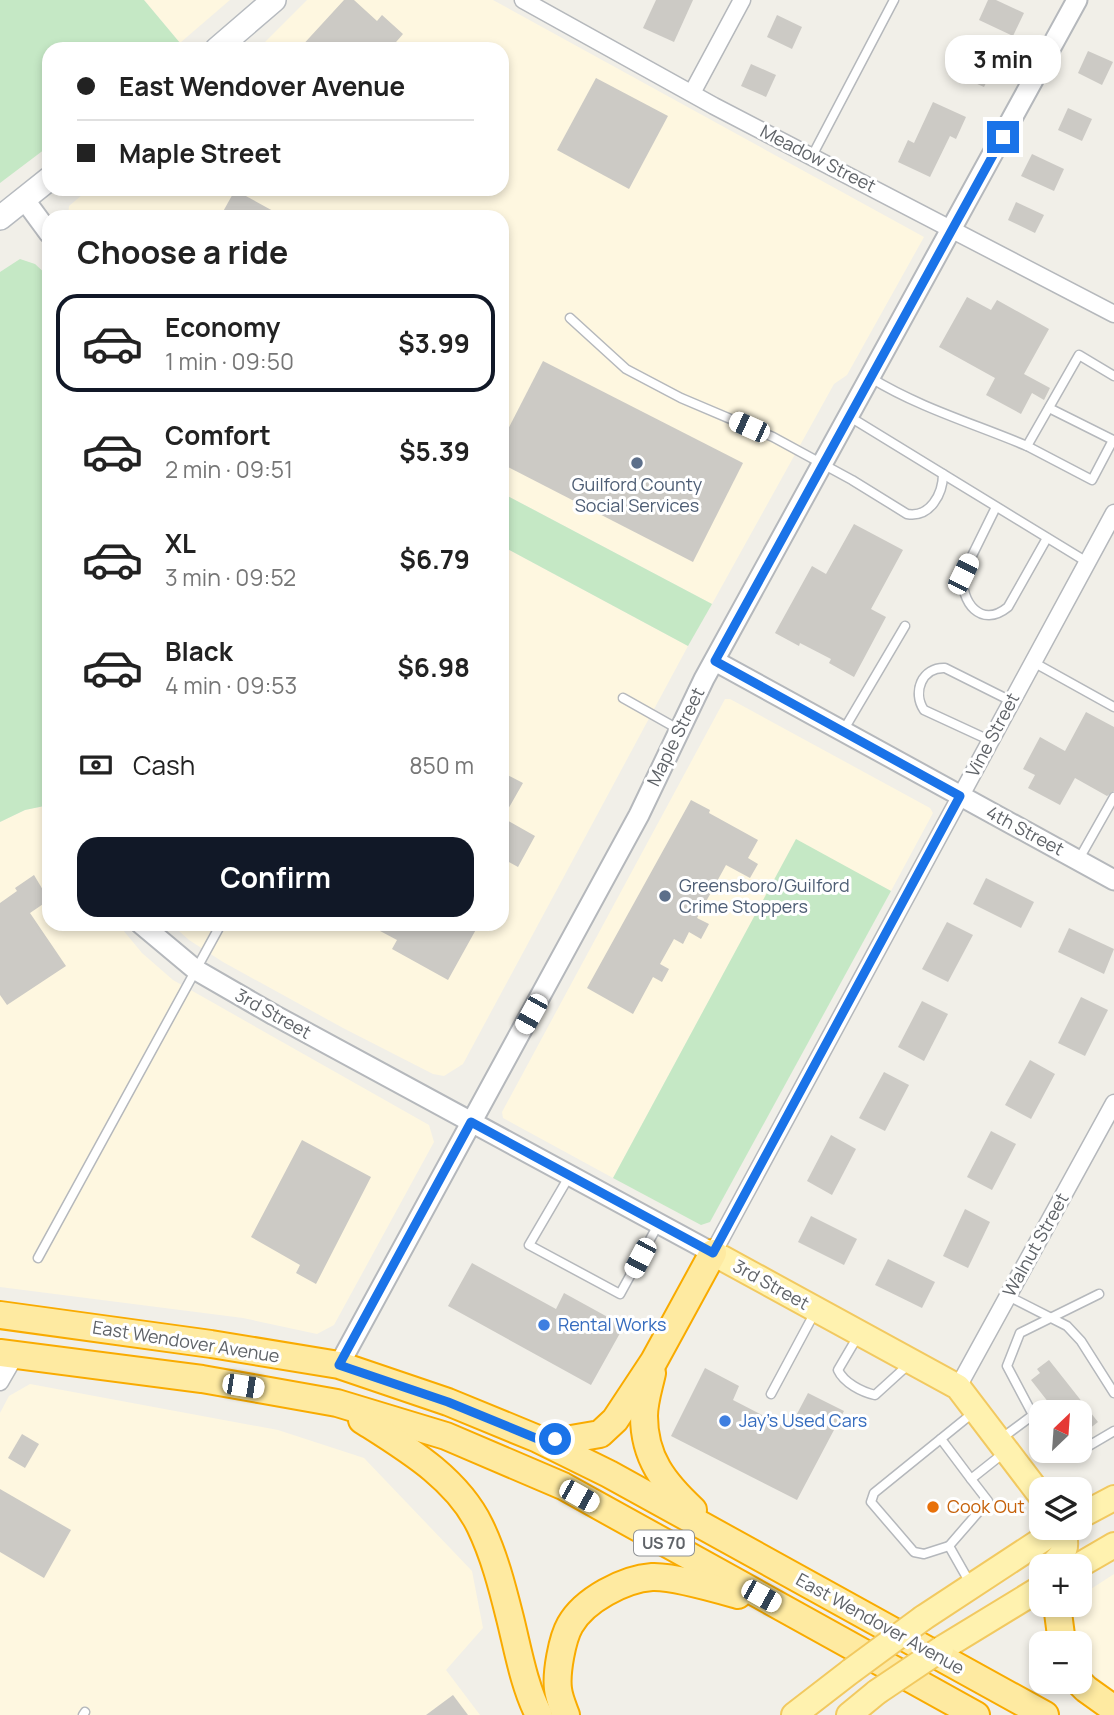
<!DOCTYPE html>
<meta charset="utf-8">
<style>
body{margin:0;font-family:Manrope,sans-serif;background:#f2f2f2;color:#222;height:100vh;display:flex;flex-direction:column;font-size:26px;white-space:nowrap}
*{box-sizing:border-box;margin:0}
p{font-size:23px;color:#767676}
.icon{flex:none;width:38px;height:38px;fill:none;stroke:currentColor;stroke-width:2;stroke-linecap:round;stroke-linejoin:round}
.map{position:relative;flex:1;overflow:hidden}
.sheet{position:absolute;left:42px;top:210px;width:467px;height:721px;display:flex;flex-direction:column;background:#fff;border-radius:21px;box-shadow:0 4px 10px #0003}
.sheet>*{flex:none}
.guide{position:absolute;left:42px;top:42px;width:467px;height:154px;border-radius:21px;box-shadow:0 4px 10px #0003;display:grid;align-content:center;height:154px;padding:0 35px;background:#fff}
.needle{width:46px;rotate:25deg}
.controls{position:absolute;left:1029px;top:1400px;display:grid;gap:14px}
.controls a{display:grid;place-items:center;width:63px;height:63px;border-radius:14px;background:#fff;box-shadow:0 4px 10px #0003;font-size:35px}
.end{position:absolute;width:32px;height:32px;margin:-16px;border:9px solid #1a73e8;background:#fff;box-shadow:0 0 0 4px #fff}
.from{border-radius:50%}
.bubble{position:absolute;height:49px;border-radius:21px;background:#fff;box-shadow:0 4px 10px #0003;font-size:23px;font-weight:700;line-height:49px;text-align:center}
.car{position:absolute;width:21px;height:42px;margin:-21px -10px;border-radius:9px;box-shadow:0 0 5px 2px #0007;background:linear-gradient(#fff 24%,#345 0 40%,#fff 0 76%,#345 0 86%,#fff 0)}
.guide b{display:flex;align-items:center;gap:24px;height:66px;font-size:26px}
.guide b+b{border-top:2px solid #e0e0e0}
.guide i{width:18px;height:18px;background:#222}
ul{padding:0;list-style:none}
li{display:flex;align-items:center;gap:21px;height:98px;margin:0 14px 10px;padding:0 21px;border:4px solid transparent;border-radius:21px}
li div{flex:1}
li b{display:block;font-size:26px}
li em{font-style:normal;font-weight:700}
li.selected{border-color:#111827}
li>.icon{width:63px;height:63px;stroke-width:1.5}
h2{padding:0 35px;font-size:32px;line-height:84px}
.pay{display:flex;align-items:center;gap:18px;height:77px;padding:0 35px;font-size:26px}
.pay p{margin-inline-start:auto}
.cta{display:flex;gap:14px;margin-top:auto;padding:14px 35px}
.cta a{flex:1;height:80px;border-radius:21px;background:#111827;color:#fff;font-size:28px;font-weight:700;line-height:80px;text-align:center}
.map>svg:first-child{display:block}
</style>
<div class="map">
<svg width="1114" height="1715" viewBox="0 0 1114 1715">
<rect width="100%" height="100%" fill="#f1efe8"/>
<g fill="#fef7e0">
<path d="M144 0H230L180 43Z"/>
<path d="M307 0H493L924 237 847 375 834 384 712 604 502 493V217H68L69 206 89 189H502V49H258Z"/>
<path d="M502 546 688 646 463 1064 444 1076 433 1074 343 1028 223 962 189 940 171 924H502Z"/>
<path d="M725 699H730L930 808 933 813 891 891 796 840 613 1178 503 1118 502 1112Z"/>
<path d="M49 805V924H118L142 953 173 980 429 1125 434 1142 334 1325 317 1334 243 1318 0 1287V822L25 810Z"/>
<path d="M30 1384 278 1430 364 1458 472 1571 483 1628 446 1670 480 1715H0V1413L9 1396Z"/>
<path d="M1114 1574V1691L1089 1671 1081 1654 1071 1605H1080V1596Z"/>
</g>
<g fill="#c5e8c5">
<path d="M0 0H144L180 43 172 49H49V146L0 183Z"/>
<path d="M20 259 35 264 49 277V805L25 810 0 822V272Z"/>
<path d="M502 493 712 604 688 646 502 546Z"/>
<path d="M796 839 891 891 710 1222 701 1225 613 1178Z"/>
</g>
<g fill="#cccac5">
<path d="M344 0H354L377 21 382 15 403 34 390 49H299Z"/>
<path d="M656 0H693L674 42 643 28Z"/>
<path d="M988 0H996L1024 13 1013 36 979 20Z"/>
<path d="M777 15 802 27 792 49 767 37Z"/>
<path d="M961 49 995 64 984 87 950 72Z"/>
<path d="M1088 51 1113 62 1102 85 1078 73Z"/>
<path d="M751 64 776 75 766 97 741 86Z"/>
<path d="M596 78 668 116 629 189 557 150Z"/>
<path d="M933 102 966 117 956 139 950 136 930 177 898 162 908 140 914 143Z"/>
<path d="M1068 108 1092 119 1082 141 1058 130Z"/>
<path d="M1032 154 1064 169 1054 191 1021 176Z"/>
<path d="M235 190 284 217H220Z"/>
<path d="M1016 202 1044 215 1035 233 1008 220Z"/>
<path d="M967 297 991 310 997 300 1049 329 1024 374 1050 388 1044 400 1032 393 1021 414 986 395 995 378 939 347Z"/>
<path d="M543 361 743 463 693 562 502 464V441Z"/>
<path d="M854 524 903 550 871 609 886 617 854 677 829 663 831 659 800 643 799 646 775 633 812 566 826 574Z"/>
<path d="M1086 712 1114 727V791L1107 796 1075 778 1060 805 1028 788 1035 775 1023 769 1040 737 1065 751Z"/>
<path d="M502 772 523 783 503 818 535 836 518 867 502 858Z"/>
<path d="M691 800 710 810 709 813 758 840 748 858 758 864 750 878 726 865 697 918 709 924 701 939 689 932 683 944 674 939 660 964 669 969 662 982 653 977 633 1014 587 988Z"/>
<path d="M34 875 49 900 30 913 66 966 7 1005 0 995V903L17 891 15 888Z"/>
<path d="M986 878 1034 902 1021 928 973 904Z"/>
<path d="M947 922 973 935 948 982 922 969Z"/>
<path d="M367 924H479L448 980 392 949 397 940Z"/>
<path d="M1069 928 1114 949 1104 974 1058 952Z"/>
<path d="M1081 997 1108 1010 1085 1056 1058 1043Z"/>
<path d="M922 1001 948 1014 924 1061 898 1047Z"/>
<path d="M1030 1060 1055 1074 1031 1119 1005 1105Z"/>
<path d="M884 1072 909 1085 885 1131 859 1118Z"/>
<path d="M991 1131 1016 1144 992 1190 967 1177Z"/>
<path d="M831 1135 856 1149 832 1195 807 1181Z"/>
<path d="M302 1140 371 1177 316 1284 296 1273 300 1265 251 1237Z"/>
<path d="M965 1209 990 1222 968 1268 943 1256Z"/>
<path d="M811 1216 857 1239 844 1265 798 1242Z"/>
<path d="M888 1259 935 1282 922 1308 875 1285Z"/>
<path d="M472 1263 556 1309 564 1293 624 1326 591 1385 448 1306Z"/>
<path d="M1049 1360 1098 1422 1080 1436V1412H1056L1031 1380 1040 1373 1037 1369Z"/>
<path d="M705 1368 739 1386 733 1400 789 1429 808 1393 844 1411 797 1500 671 1436Z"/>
<path d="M22 1434 39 1444 25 1468 8 1458Z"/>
<path d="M0 1489 71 1530 44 1578 0 1552Z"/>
<path d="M453 1695 468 1715H426Z"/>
</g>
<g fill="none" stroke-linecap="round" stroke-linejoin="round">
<g stroke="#b5b8bc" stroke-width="11">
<g id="service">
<path d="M812 156 894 0"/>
<path d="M570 318 626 369 681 398 773 437 852 480 907 514C930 518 943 494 943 474L850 417"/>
<path d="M871 378C920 408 975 424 1027 446L1079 355 1114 376"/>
<path d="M1027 446 1092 480 1113 440 1049 408"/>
<path d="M943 474 1087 562"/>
<path d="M996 507 963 574C960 602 981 629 1008 607L1047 538"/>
<path d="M1033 662 1114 707"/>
<path d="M623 698 678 729"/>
<path d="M843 731 905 626"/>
<path d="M989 740 924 710C912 692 922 667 945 668L1011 701"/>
<path d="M1079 859 1114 797"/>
<path d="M570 1175 529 1245 620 1294 658 1225"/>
<path d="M38 1258 221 924"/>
<path d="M1008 1296 1067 1326 1081 1341 1114 1393"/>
<path d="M858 1336 838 1370C844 1383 862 1392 875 1395L908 1365"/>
<path d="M771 1394 815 1312"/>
<path d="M1041 1424 1033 1415 1007 1366 1020 1333 1099 1294"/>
<path d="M1002 1438 1033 1415"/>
<path d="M941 1439 971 1479"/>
<path d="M1065 1451 1075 1454 1114 1431"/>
<path d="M949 1546 924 1554 914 1552 871 1502 874 1493 974 1412"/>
<path d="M970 1583 949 1546 988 1501 971 1479 1005 1452"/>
<path d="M83 1715 85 1712"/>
</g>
</g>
<g stroke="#b5b8bc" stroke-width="19">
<g id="minor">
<path d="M523 0 714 106 1114 314"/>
<path d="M692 93 742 0"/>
<path d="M713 1253 1114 513"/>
<path d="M0 1382 15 1356"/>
<path d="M958 1387 1114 1103"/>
</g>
</g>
<g stroke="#b5b8bc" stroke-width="23">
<g id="tertiary">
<path d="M24 199 49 233"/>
<path d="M715 661 1114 880"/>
<path d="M141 924 196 970 274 1015 713 1253"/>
<path d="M339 1365 639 815 704 679 1077 0"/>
</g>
</g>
<g stroke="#b6babf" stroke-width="26">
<g id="secondary">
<path d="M217 49 274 0"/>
<path d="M0 218 49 179"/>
</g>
</g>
<g stroke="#f2c960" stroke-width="28">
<g id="primary">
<path d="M713 1253 958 1387 1041 1496"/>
<path d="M1080 1516 1114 1498"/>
<path d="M1051 1566C1065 1552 1069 1548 1062 1528"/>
<path d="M1078 1566 1114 1545"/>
<path d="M923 1618 1060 1528"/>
<path d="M941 1649 1041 1588"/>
<path d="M794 1715 851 1671"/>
<path d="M849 1715 877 1692"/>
</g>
</g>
<g stroke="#f9ab00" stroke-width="30">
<g id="trunk">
<path d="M0 1315 211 1344 339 1365 448 1402 538 1439 609 1474 1045 1715"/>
<path d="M0 1353 202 1379 264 1390 337 1403 446 1436 563 1486 976 1715"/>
<path d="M652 1373C649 1387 644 1402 644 1416 644 1458 664 1483 693 1510"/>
<path d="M362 1420C406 1448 457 1478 480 1526 494 1555 502 1586 510 1618 518 1650 524 1686 539 1715"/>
<path d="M544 1439H571L600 1434 615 1420 654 1361 713 1253"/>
<path d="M1057 1605 1062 1643"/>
<path d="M1079 1682 1086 1689 1114 1709"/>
<path d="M566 1715C563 1707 559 1698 558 1689 556 1673 562 1639 570 1625 584 1600 624 1579 652 1577 673 1576 717 1589 738 1595"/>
</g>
</g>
<use href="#service" stroke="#fff" stroke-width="8"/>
<use href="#minor" stroke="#fff" stroke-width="16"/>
<use href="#tertiary" stroke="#fff" stroke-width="19"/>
<use href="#secondary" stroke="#fff" stroke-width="23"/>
<use href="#primary" stroke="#fff2af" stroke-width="24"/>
<use href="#trunk" stroke="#feeaa1" stroke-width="26"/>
<g stroke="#f2c960" stroke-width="28" stroke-linecap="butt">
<g id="primary-bridge">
<path d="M851 1671 923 1618"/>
<path d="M877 1692 941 1649"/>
</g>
</g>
<use href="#primary-bridge" stroke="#fff2af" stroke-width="24"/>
</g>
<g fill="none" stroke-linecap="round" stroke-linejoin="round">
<path stroke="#1a73e8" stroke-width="9" d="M555 1439H538L448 1402 339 1365 471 1122 713 1253 960 796 715 661 1003 137"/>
</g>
<g fill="#5c6f8a" stroke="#fff" stroke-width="2.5">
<circle cx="637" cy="463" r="7"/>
<circle cx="665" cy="896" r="7"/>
</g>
<g fill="#3f7fe0" stroke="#fff" stroke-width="2.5">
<circle cx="544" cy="1325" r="7"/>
<circle cx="725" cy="1421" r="7"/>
</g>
<circle fill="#e8710a" stroke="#fff" stroke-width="2.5" cx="933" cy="1507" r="7"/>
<g text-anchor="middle" stroke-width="6" stroke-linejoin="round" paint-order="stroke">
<rect fill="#fff" stroke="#8f9295" stroke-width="2" x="634" y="1530.5" width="60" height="25" rx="5"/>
<g font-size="16" font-weight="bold" fill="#5f6368">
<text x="664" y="1549">US 70</text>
</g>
<g font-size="18" fill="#5f6368" stroke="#fff">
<text transform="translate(818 159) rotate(27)" y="6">Meadow Street</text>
<text transform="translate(993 735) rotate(-62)" y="6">Vine Street</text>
<text transform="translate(676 737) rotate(-64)" y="6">Maple Street</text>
<text transform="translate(1025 831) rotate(28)" y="6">4th Street</text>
<text transform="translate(273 1014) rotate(29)" y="6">3rd Street</text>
<text transform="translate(1036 1245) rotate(-61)" y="6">Walnut Street</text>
<text transform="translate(771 1285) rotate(29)" y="6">3rd Street</text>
<text transform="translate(186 1342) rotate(9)" y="6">East Wendover Avenue</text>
<text transform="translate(880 1624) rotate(29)" y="6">East Wendover Avenue</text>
</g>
<g font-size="18" fill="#4e5e75" stroke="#fff">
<text x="637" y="491">Guilford County<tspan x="637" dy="21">Social Services</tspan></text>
<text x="679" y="892" text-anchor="start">Greensboro/Guilford<tspan x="679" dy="21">Crime Stoppers</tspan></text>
</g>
<g font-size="18" fill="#366cbe" stroke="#fff" text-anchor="start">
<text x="558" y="1331">Rental Works</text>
<text x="739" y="1427">Jay's Used Cars</text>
</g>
<g font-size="18" fill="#c56008" stroke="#fff" text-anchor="start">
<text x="947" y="1513">Cook Out</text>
</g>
</g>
</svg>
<div class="controls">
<a><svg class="needle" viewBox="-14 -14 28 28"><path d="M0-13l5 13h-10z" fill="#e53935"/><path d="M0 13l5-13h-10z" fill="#767676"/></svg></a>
<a><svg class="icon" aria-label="layers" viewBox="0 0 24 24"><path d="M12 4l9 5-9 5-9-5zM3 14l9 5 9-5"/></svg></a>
<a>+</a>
<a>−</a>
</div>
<i class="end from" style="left:555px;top:1439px"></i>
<i class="end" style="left:1003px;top:137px"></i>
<div class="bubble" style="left:945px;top:35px;width:116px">3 min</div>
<i class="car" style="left:749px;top:427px;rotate:294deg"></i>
<i class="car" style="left:963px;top:574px;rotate:26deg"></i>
<i class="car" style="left:531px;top:1014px;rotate:209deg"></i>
<i class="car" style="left:640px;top:1258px;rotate:208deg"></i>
<i class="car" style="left:243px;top:1386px;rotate:99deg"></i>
<i class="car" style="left:579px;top:1496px;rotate:119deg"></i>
<i class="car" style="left:761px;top:1596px;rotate:119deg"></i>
<div class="guide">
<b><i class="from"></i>East Wendover Avenue</b>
<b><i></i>Maple Street</b>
</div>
<section class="sheet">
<h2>Choose a ride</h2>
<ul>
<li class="selected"><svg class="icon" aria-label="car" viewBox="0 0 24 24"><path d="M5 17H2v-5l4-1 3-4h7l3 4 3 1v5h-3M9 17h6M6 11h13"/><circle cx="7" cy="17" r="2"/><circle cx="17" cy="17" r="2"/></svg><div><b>Economy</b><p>1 min · 09:50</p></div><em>$3.99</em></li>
<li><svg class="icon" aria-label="car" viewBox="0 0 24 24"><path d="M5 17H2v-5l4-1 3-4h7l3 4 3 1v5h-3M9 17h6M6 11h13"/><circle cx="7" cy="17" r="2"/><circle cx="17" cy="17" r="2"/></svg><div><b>Comfort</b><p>2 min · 09:51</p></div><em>$5.39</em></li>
<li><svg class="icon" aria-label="car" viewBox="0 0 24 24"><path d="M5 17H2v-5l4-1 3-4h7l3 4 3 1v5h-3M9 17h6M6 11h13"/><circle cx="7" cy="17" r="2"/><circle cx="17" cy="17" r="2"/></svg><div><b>XL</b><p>3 min · 09:52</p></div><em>$6.79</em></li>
<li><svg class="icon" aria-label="car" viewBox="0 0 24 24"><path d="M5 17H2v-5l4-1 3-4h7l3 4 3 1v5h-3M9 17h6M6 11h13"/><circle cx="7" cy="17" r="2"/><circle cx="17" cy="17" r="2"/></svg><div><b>Black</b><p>4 min · 09:53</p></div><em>$6.98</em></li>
</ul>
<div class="pay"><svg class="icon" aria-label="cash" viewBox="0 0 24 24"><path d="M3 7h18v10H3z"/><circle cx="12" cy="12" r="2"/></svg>Cash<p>850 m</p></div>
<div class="cta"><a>Confirm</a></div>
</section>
</div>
